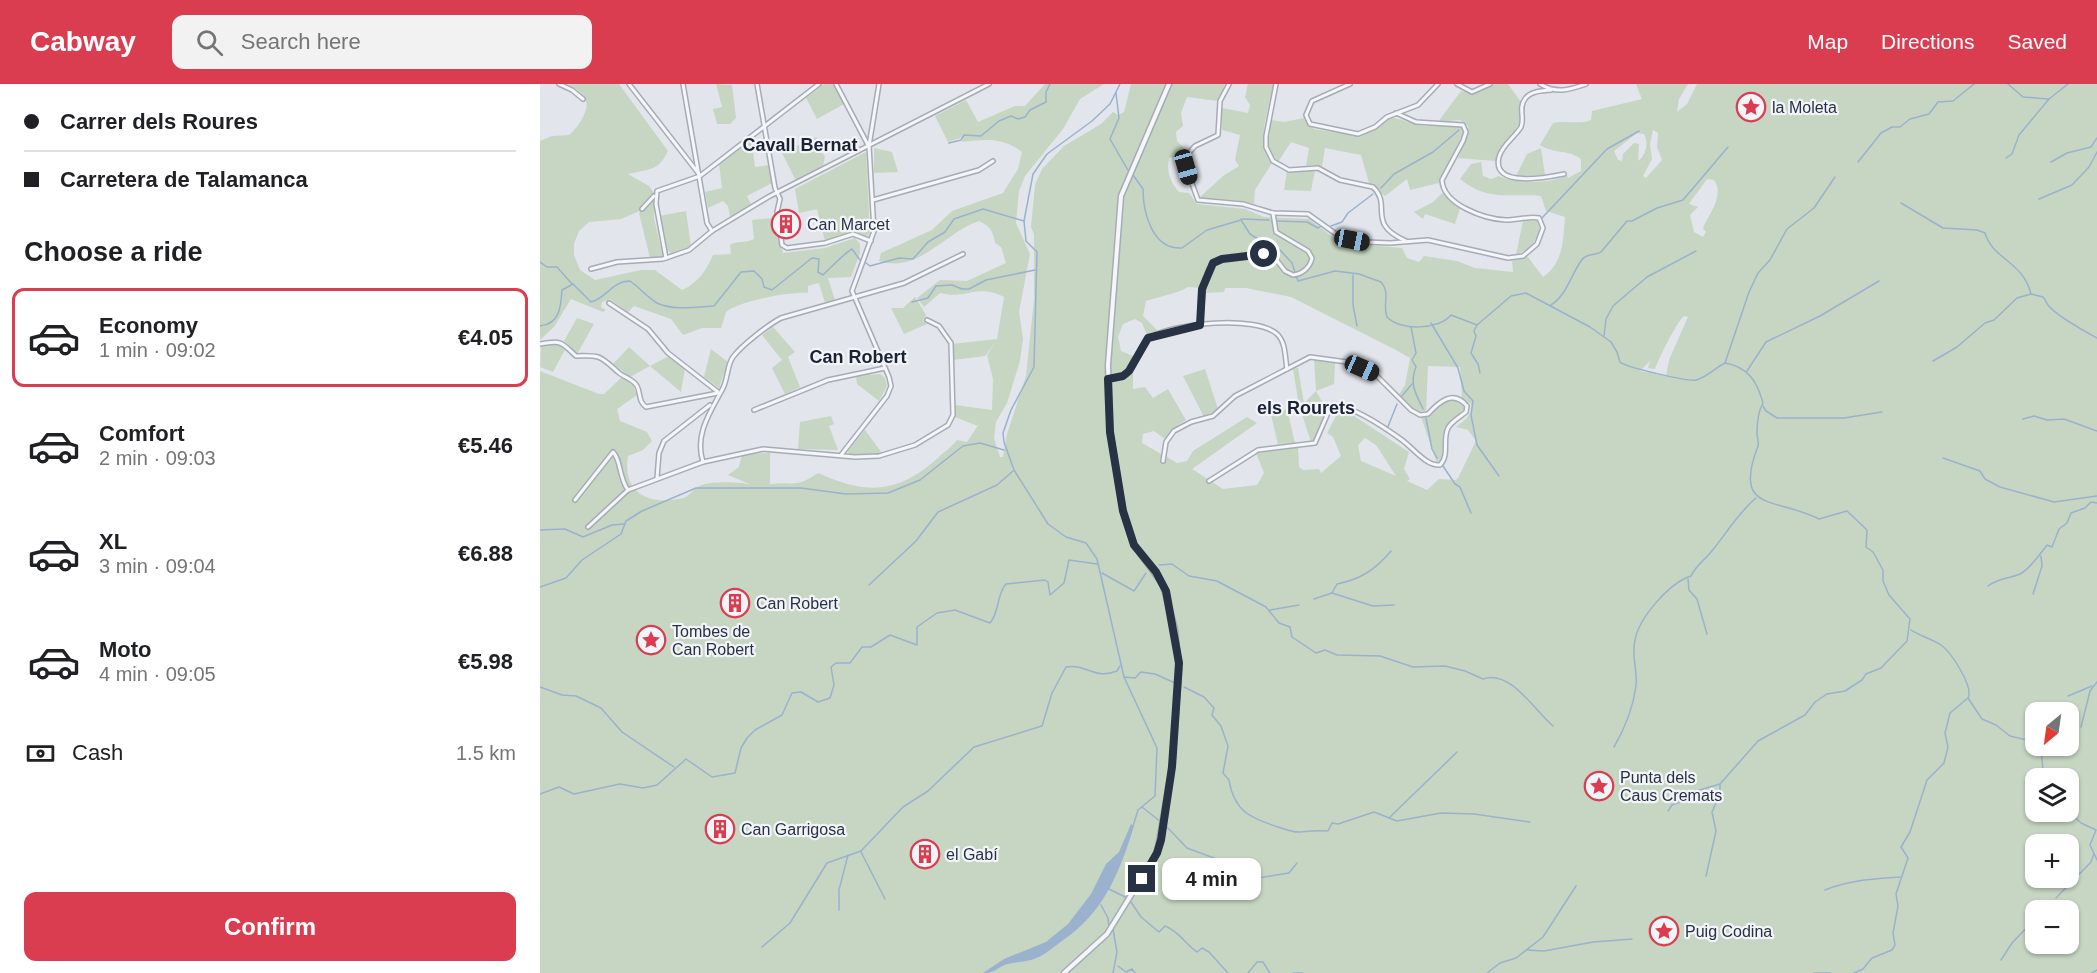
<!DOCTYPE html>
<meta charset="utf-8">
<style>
body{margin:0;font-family:Helvetica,sans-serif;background:#f2f2f2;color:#202124;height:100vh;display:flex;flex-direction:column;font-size:22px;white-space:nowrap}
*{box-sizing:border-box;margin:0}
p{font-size:20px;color:#757577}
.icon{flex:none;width:33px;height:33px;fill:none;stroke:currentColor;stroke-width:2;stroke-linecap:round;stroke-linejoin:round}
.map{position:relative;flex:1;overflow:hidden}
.drawer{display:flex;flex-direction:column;background:#fff;width:540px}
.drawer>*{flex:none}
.guide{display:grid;align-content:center;height:132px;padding:0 24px;background:#fff}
.needle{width:39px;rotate:209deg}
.fabs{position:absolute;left:1485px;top:618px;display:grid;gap:12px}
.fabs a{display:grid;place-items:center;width:54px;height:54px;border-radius:12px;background:#fff;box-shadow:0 2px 4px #0004;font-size:30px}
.end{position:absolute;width:27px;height:27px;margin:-14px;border:8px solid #283245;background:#fff;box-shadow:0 0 0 3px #fff}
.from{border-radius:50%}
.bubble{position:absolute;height:42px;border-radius:12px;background:#fff;box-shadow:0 2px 4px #0004;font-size:20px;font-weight:800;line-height:42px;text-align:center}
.car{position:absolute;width:18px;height:36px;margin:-18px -9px;border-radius:8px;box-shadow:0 0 4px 2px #0007;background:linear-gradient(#222 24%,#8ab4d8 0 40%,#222 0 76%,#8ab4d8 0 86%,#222 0)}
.guide b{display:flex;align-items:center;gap:21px;height:57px;font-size:22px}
.guide b+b{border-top:2px solid #e0e0e0}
.guide i{width:15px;height:15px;background:#202124}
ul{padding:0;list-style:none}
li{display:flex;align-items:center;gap:18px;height:99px;margin:0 12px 9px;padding:0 12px;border:3px solid transparent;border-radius:12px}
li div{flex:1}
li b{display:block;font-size:22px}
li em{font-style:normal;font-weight:800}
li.current{border-color:#da3d50}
li>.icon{width:54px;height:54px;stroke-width:1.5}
h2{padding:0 24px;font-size:27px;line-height:72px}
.pay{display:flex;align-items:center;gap:15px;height:66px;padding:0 24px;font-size:22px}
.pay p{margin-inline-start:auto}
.action{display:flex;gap:12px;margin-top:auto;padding:12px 24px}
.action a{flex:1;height:69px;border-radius:12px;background:#da3d50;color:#fff;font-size:24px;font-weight:800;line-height:69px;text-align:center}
header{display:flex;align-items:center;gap:36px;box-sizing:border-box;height:84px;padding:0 30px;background:#da3d50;color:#fff}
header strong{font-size:28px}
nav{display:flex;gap:33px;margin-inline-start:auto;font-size:21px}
.search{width:420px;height:54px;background:#f2f2f2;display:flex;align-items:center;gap:15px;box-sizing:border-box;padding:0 21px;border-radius:12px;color:#757577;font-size:22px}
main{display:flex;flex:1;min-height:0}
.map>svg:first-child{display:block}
</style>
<header>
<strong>Cabway</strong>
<div class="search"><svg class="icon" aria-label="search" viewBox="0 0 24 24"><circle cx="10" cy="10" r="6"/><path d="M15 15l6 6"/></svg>Search here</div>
<nav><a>Map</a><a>Directions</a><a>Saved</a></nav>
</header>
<main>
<section class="drawer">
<div class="guide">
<b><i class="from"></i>Carrer dels Roures</b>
<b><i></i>Carretera de Talamanca</b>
</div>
<h2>Choose a ride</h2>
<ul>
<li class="current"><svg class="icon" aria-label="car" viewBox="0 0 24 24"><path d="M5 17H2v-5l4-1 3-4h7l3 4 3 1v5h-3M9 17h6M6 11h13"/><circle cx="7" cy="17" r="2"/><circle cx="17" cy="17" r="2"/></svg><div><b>Economy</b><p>1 min · 09:02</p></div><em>€4.05</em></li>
<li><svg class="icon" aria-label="car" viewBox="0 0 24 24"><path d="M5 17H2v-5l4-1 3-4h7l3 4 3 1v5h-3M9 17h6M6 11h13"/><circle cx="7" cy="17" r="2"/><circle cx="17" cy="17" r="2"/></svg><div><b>Comfort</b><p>2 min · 09:03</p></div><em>€5.46</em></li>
<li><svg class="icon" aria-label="car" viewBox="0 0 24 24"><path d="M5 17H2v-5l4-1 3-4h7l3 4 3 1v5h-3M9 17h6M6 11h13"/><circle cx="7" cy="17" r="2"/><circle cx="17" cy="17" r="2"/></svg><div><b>XL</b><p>3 min · 09:04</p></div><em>€6.88</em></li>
<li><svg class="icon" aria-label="car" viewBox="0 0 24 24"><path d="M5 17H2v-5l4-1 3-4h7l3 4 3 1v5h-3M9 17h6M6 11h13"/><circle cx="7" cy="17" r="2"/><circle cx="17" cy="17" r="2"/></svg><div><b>Moto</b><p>4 min · 09:05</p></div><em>€5.98</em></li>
</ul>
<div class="pay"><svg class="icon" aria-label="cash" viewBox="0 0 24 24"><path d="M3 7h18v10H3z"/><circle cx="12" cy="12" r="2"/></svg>Cash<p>1.5 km</p></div>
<div class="action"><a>Confirm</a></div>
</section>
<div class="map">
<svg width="1557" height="889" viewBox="0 0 1557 889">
<rect width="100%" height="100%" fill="#e2e5eb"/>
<g fill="#c6d6c2" fill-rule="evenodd">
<path d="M28 0H79L128 67C118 88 108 85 88 90L109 102 114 109V134L123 173 110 174 99 129 102 126 81 135 49 138 39 147 34 160V171L40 186 55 196 101 186H115L142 206C158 199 166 187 173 171L191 170 190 161C198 156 205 160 214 155L212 136 233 134 243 169 285 164 315 154 320 160V169L311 193 288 194 295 216 285 219 279 199 268 202V209C252 207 198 217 186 228L181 244H162L143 251 131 235 94 222 88 228 70 215 62 218 61 223 66 226 63 228 31 215 14 243 0 256V57L12 52 29 51C36 46 50 26 46 17 44 9 35 4 28 0Z"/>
<path d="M176 0 192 1 196 34 190 40H177L173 25 182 23Z"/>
<path d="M284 0H294L304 20 277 35 266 14Z"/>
<path d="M505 0H564L540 15 523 45 485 92 479 107 476 139 490 170 479 228 483 255 480 277 467 319 456 338 454 354 460 373H463L467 350 486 292 494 215V150L491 143 495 101 502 85 524 62 561 40 573 28 578 31 584 28 591 0H685L678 17 647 13 641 29 643 42 636 48 637 57 644 64 640 72 629 74C627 88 629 96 639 108L649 109 657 120 705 125 724 133 769 135 797 156 806 159 862 164 867 174 879 178 884 172 917 177 935 184 973 188 972 177 987 172 1003 193C1024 178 1023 156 1025 133L1006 127 1001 112C969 109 948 118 920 95L931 80 941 78 943 92 951 95 959 92C976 100 1011 100 1027 91L1028 94 1041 87V75C1028 65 1013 70 1000 61L1013 39C1026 36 1038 41 1051 36L1052 27 1102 15 1096 0H1148L1139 15 1137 28 1147 20 1157 0H1557V889H0V287L59 310H64L82 293 93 302 97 311 77 325 80 337 107 348 112 357 103 366 88 372C82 410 110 422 143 414 150 412 155 403 162 401 174 397 202 398 212 401L188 391 199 383 202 370 230 369V400C254 397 255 405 278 389 328 412 360 409 400 372 406 366 412 363 417 356L427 358 441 337 438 342 415 333V321L452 326 453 295 447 271 457 256 445 272 413 276 412 260 457 255 464 213C436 199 427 216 400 209L384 223 377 214 400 196 427 197 466 179 461 163 455 159C453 147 450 142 439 137 405 148 379 190 339 177L341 169 392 146 412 127 463 109 478 85 482 68C464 53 444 55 422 58L423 53 408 58 395 32 426 16 438 38 475 22H485ZM1113 46 1118 49 1117 63 1122 76 1106 94 1103 92 1112 75 1110 60ZM1097 49 1104 50C1109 59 1106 71 1098 77L1099 60 1094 59 1083 70 1082 77 1078 76 1074 67ZM1167 95 1174 96C1185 111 1169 130 1163 144L1166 148 1163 153 1154 148 1150 131 1158 123 1149 120ZM648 203 664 204 663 209 684 208 685 204H706L751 213 856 266 870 274 865 301 858 312 878 328 886 327 888 282 920 283 922 314 931 320C932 332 925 336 916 343L928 346 936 357 918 394 916 396 899 395 887 406 867 397 870 395 864 385 869 368 808 328 797 330 787 349 793 353 801 372 781 389 779 385 763 386 759 383 758 363 716 369 724 389 717 401 683 405 652 385 717 339 707 333 653 367 647 377 637 379 602 359 603 350 614 347 625 355 635 343 646 336 628 305 613 314 605 303 593 305V272L581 267 578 253 583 240 595 235 602 239 607 251 618 247 603 232 606 217C621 212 636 210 648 203ZM1144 232 1148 233 1129 276 1126 292 1100 287 1110 277 1108 284 1115 285C1119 274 1136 239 1144 232ZM825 354 836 361 856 392 821 377 818 361ZM1496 628H1528V662H1496ZM1496 694H1528V728H1496ZM1496 760H1528V794H1496ZM1496 826H1528V860H1496Z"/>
<path d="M708 0H734C729 24 715 57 732 79L715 106 714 120 696 116 659 114 683 92 699 82 695 76 700 51 682 46V24L708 29 710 21 705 13Z"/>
<path d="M954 0H968L981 18 980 39 958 69 956 77 918 74 928 50V42L920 36 898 38 921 7 933 10Z"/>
<path d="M851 33 883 42H922L924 47 899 99 870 106 867 95 845 112 829 99 821 71 785 64 782 83 774 81 766 82 769 64 751 58 738 78 728 63 731 36 744 38 764 34 768 41 774 45 819 52Z"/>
<path d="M276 53 279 57 276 63 285 72 283 83 256 97 242 69Z"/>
<path d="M210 56 215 59 213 67 215 83 229 81 232 99 207 112 211 120 190 133 188 122 183 117 168 124 165 108 182 104 179 80Z"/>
<path d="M334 64 352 68 358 88 334 89Z"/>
<path d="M1001 64 1005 91 976 92 987 70Z"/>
<path d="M326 68 330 149 327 152 312 147 285 157 277 125 259 129 255 105Z"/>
<path d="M775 86 771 107 744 106 747 87Z"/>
<path d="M902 109 920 124 915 140 885 130 883 135 874 128 893 118Z"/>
<path d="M146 127 151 162 131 169 127 166 119 132Z"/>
<path d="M983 137H997L1000 147 991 163 976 171Z"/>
<path d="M375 213 386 231 383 236 387 240 364 250 351 224H363Z"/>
<path d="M37 234 54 240 37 270 24 257Z"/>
<path d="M233 243 255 268 248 273 260 303 245 310 232 284 242 276 222 251Z"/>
<path d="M13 260 26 264 13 288 0 283 1 262Z"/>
<path d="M89 263 110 282 129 272 145 284 141 308 110 282 90 293 73 280Z"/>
<path d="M171 265 188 278 179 304 164 293Z"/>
<path d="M774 276 795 279 794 300 776 307 787 327 777 353 771 358 759 321 753 285 758 284 764 319 776 307Z"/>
<path d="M665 285 678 325 664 333 643 292Z"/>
<path d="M340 290 345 294 347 302 339 317 317 300 316 292Z"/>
<path d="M908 316 917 317 925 324 906 342 902 373 897 379 881 333 889 332Z"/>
<path d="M747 325 755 359 738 360 731 331Z"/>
<path d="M291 332 294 340 289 342 298 366 258 365 260 338Z"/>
<path d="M325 346 342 369 309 371 308 367Z"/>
</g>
<path fill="#9ab2ce" d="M591 740 594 742C580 787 564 829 522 857 512 864 503 873 491 876 483 878 475 878 468 880 456 883 457 889 443 889L464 875 506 858 528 840 551 810 566 780 579 768Z"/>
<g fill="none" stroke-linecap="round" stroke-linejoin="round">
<g stroke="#9ab2ce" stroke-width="1.5">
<path d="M580 0 570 20 552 37 507 70 493 90 484 137 486 157 497 168 494 283 471 326 463 349 464 358 474 386 508 440 526 453 546 459 557 475 584 593 617 664 615 712 598 726 593 742"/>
<path d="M1468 0 1483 13 1509 15 1528 0"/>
<path d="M576 9 579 34 570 55 589 88"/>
<path d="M409 59 421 56 424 51 441 52 459 37 471 32 478 35 485 33 490 26 506 18V8L510 0"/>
<path d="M1466 74 1472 70 1479 51 1509 15"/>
<path d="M1318 78 1341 49 1352 43H1360L1370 35 1389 30 1398 18 1413 17 1434 0"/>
<path d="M1511 78 1527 69 1551 63 1557 54"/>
<path d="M593 91 603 105C603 128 612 166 642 164L667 146 701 136 710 150 734 165 740 166 752 179 758 197 795 187 819 190 841 198C851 209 842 220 847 233 860 247 899 246 911 231L937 241 971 212 986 209 1050 243 1071 258 1077 268 1080 278C1085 283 1149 298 1156 296 1167 293 1175 284 1185 279 1208 283 1217 297 1223 319 1219 326 1217 339 1217 349 1217 354 1219 358 1218 362 1192 429 1236 413 1279 435L1307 427 1327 446 1326 463 1333 468 1343 486V497L1349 511 1370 535 1367 557 1341 584 1326 590 1322 596 1305 607 1287 610 1275 618 1265 631 1218 657 1180 700 1156 707 1148 715 1132 721 1128 727"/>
<path d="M841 104 854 90 893 68 919 46"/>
<path d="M1499 115 1532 101 1549 83 1557 68"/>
<path d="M1361 119 1403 144 1437 146 1445 149C1453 176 1483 177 1491 210L1503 213C1505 215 1506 218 1508 221 1515 231 1546 248 1557 254"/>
<path d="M701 135 729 136"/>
<path d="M1001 135 1067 65 1099 47"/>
<path d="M736 137 767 138 778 144 781 142"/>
<path d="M791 142 802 138 808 129 833 110"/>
<path d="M0 178 7 183H17L32 200"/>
<path d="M326 179 330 182 359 174 373 175 388 158 405 148 414 135 443 125 484 137"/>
<path d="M813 191V221L817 242"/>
<path d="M372 218 388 214 396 202 412 201 422 205H429L446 196 495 186"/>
<path d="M1011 221C1026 212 1031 191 1041 177 1046 169 1055 172 1061 168L1087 137H1092L1117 124 1143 116 1188 63"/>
<path d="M891 239 918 284 924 307 933 317 931 331 937 361 959 392"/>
<path d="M937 241 934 247 936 252 931 269 938 280 940 289"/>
<path d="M0 242C20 240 21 222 22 206L33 200 51 218C67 214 72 197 90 197 99 203 107 213 117 219 134 227 156 223 174 222L201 188 214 187 222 195 224 203 232 206 272 174 279 175 278 188 283 191C289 185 306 168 312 165L320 176"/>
<path d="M871 243 876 269 872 276 876 283C869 300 876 310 883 325"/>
<path d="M1064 252 1066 235 1073 222 1107 193 1156 167"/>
<path d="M1393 277 1417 263 1445 239 1454 236 1477 214 1491 210"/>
<path d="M1185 279 1209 208 1218 189 1230 176 1247 145 1274 124 1295 93"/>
<path d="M1207 287 1226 258 1280 232 1339 197"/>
<path d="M861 313 872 300"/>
<path d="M1223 322 1226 327 1237 334H1304L1342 328"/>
<path d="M886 334 892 365 897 374"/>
<path d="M1483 335 1494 332 1507 336 1524 335 1557 347"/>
<path d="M847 345 857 320"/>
<path d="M1403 374 1440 387 1445 395 1460 403 1514 418 1557 412"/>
<path d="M903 382 915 400 920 403 931 429"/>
<path d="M0 446 25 445 43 453 72 441 84 440"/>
<path d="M619 481 632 480 649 492 677 497 726 523 739 539 750 543 752 553 776 569 785 566 797 571 840 572 873 583 905 582 925 587 943 595C970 585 994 626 1013 642"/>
<path d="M562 489 594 507 606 489"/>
<path d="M1148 495 1149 506 1157 515 1167 550"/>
<path d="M329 501 376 457 398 428 457 401 473 387"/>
<path d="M1448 502C1460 493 1469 495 1480 490 1490 485 1500 470 1507 461L1512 463 1519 445 1527 439 1531 429 1545 424 1551 418 1557 419"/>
<path d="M0 503 26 494 42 476 81 450 86 437 102 427 156 404H261L306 410 348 409 380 396 423 362 440 359 464 366"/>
<path d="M792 509 833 522 854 521"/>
<path d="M1493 510 1502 482 1501 472"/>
<path d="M774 515 792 509 797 500C821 495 835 486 851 467"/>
<path d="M730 526 759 521"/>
<path d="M1371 546C1380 552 1392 555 1401 561 1411 568 1434 603 1428 614L1442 635 1456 641 1470 652 1487 656 1501 668 1504 694"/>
<path d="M584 593 595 594 601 588 615 590 635 599"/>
<path d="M0 603 22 611 36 612 61 624 82 648 134 683"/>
<path d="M644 603 664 613 674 624 672 631 681 642 688 662 683 689 689 696C694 727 710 734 738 743 745 745 753 749 761 748 770 747 778 746 788 747L792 739 798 740 834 728 857 737 901 729 934 730 990 738"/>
<path d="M1528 612 1552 602"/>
<path d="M1541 643 1550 607 1557 598"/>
<path d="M1074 663C1085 644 1093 625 1096 602 1098 587 1091 572 1095 556 1099 534 1129 499 1151 492 1157 480 1163 478 1171 468 1186 450 1198 429 1216 414"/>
<path d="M0 710 19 703 34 710 80 700 103 704 117 701 146 675 172 693 195 689 201 664 207 654 215 646 242 631 252 609 261 608 278 618 290 614 294 601 291 583 296 579H310L322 563H331L350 551 377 561V543L397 529 415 526 450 539C460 528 456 511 466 500L505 496 508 498 510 511 524 499 529 476 557 480"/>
<path d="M602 723 621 738"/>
<path d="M1528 727 1541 739 1556 746 1550 761 1557 776"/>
<path d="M849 734 917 668"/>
<path d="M625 741 647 764 690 780 712 795 749 789 757 779"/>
<path d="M321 768 345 815"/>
<path d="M1166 792 1176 747 1172 728 1180 710V701"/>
<path d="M569 805 587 814"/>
<path d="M1285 806C1309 796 1334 795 1360 793"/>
<path d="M1516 814 1551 778 1554 770"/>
<path d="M591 818 601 833 619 848 625 842C639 847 645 860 657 868L662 864 669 868 688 889"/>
<path d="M561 821 568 834 569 844"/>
<path d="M299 826V806L308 771"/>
<path d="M1505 826 1510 821"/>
<path d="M222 863 250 839 287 779 321 767 363 723 388 707 434 663 502 642 512 609 526 583C545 579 554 596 577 587L580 582"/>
<path d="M987 866 1004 867 1053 858 1092 855"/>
<path d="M1461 876 1472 859 1496 834"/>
<path d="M578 882 586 888 592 885 595 889"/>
<path d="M573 889 577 868 573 845"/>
<path d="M708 889 717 878H723L730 889"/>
<path d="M753 889H762"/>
<path d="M947 889 960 879 976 874 1003 853 1036 802"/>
<path d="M1274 889H1290"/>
<path d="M1314 889 1323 885 1332 874 1352 866 1355 861 1353 849 1358 822 1356 810 1368 774 1361 763 1370 748 1387 696 1404 679 1408 663 1405 649 1410 629 1428 614"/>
<path d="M1552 889 1557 886"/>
</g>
<g stroke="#a6acb6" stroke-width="6">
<g id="minor">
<path d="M19 0 32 6 43 15"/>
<path d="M89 0 159 90"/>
<path d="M143 0 167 139 172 147"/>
<path d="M217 0 235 104 240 115 237 128 242 161 247 164 285 159 313 150 331 157"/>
<path d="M296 0 328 61"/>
<path d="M689 0 680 17 678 51 655 62 646 72V83L658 116 703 120 733 129 768 130 796 150 826 158 850 159 888 156 968 174 983 172 997 160 1003 144 999 134C989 132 977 136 966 136 945 135 903 121 902 96L923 57 926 48 923 41 876 38 856 29"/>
<path d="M736 0 726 52V63L733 77 749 86 778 84 800 96 833 103C853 122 825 139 866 157"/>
<path d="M810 0 772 17 766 31 770 40 818 50 835 43 847 33 878 21 898 0"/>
<path d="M917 0 932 8 950 0"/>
<path d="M1000 0C1016 10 1029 6 1046 0"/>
<path d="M1011 6C1002 7 990 7 985 15 978 24 985 34 981 43 975 53 962 61 959 73 951 105 1009 93 1024 90"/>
<path d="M333 116 439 86 453 77"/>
<path d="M102 125 114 112"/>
<path d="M126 174 116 120 117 107 160 92 279 0"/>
<path d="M51 185 77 178 123 175 149 166 172 147 230 112 449 0"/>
<path d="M69 219 108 245 128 269 178 308"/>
<path d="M660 241 664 198 669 185 678 176 724 170 735 174 745 187 753 191C762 190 770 184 772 174L768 167 736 148 733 129"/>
<path d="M0 260C22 256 21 258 36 272 61 271 60 272 78 288 83 293 93 295 97 302 101 310 98 317 106 323L178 309"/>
<path d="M568 295C573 294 577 294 582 293 598 287 596 261 611 253 634 239 716 231 737 250 746 258 745 274 747 285"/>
<path d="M214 326 288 296 345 284"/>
<path d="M301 371 347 312 351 302 349 293 312 207 334 147 329 62 339 0"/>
<path d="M623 377 626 358 634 347 651 338 673 332 695 312 770 273 807 278 835 290 871 326 880 331 888 330C899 318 913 305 927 322L926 328C920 333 912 337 908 344 902 356 910 371 900 381 886 382 873 364 862 356 848 346 816 324 800 323L788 329 775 359 718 366 669 397"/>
<path d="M163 378C154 350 171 327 183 304 188 294 187 281 193 273 202 261 228 241 241 234L364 199 423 170"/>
<path d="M117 394 119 369 124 357 170 321"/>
<path d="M35 416 73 368C81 375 79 395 88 406"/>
<path d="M48 443 88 406 163 378 223 365 315 373 339 372 375 361 408 341 413 331 411 259 399 242 387 236"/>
</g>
</g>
<g stroke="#a6acb6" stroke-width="7">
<path id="tertiary" d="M524 889 567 850 617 769 632 683 639 586 635 545 623 501 594 461 583 427 570 348 568 281 581 112 629 0"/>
</g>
<use href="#minor" stroke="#f5f6f9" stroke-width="3"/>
<use href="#tertiary" stroke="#f5f6f9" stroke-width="4"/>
</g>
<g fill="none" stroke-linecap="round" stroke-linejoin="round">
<path stroke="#283245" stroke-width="8" d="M602 795 617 769 621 756 632 683 639 579 626 507 616 488 594 461 583 427 570 348 568 295 583 292 589 287 608 254 660 241 662 205 673 179 682 175 724 170"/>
</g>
<defs>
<g id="sight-ring" transform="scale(1.5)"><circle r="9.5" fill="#f2f4f8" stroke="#da3d50" stroke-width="1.5"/><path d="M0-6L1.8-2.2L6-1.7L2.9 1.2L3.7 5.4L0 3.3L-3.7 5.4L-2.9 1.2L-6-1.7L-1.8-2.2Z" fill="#da3d50"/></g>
<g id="building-ring" transform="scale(1.5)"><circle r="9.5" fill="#f2f4f8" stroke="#da3d50" stroke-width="1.5"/><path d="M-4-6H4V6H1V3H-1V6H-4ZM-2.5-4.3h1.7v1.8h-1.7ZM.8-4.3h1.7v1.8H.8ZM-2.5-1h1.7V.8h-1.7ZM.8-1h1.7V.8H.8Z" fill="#da3d50"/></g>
</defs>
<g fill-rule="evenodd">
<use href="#sight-ring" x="1211" y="23"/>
<use href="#building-ring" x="246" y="140"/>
<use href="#building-ring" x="195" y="519"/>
<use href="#sight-ring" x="111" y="556"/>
<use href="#sight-ring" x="1059" y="702"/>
<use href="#building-ring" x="180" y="745"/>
<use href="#building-ring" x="385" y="770"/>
<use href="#sight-ring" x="1124" y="847"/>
</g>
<g text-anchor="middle" stroke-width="4.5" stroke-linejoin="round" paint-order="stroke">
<g font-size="16" fill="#283245" stroke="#f2f4f8" text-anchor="start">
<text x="1232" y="29">la Moleta</text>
<text x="267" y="146">Can Marcet</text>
<text x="216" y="525">Can Robert</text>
<text x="132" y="553">Tombes de<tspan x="132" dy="18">Can Robert</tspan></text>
<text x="1080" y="699">Punta dels<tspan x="1080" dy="18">Caus Cremats</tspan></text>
<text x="201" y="751">Can Garrigosa</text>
<text x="406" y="776">el Gabí</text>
<text x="1145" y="853">Puig Codina</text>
</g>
<g font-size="18" font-weight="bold" fill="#1a2336" stroke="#f2f4f8">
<text x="260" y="67">Cavall Bernat</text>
<text x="318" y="279">Can Robert</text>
<text x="766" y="330">els Rourets</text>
</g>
</g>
</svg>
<div class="fabs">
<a><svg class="needle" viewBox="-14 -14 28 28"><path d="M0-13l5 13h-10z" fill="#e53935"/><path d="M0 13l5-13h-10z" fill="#757577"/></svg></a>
<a><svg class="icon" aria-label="layers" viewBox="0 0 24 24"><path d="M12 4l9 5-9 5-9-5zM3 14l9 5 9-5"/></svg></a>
<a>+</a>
<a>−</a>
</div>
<i class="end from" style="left:724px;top:170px"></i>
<i class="end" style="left:602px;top:795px"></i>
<div class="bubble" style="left:622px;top:774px;width:99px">4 min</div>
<i class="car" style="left:646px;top:83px;rotate:164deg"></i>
<i class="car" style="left:812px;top:156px;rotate:101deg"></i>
<i class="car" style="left:822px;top:284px;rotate:114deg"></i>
</div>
</main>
